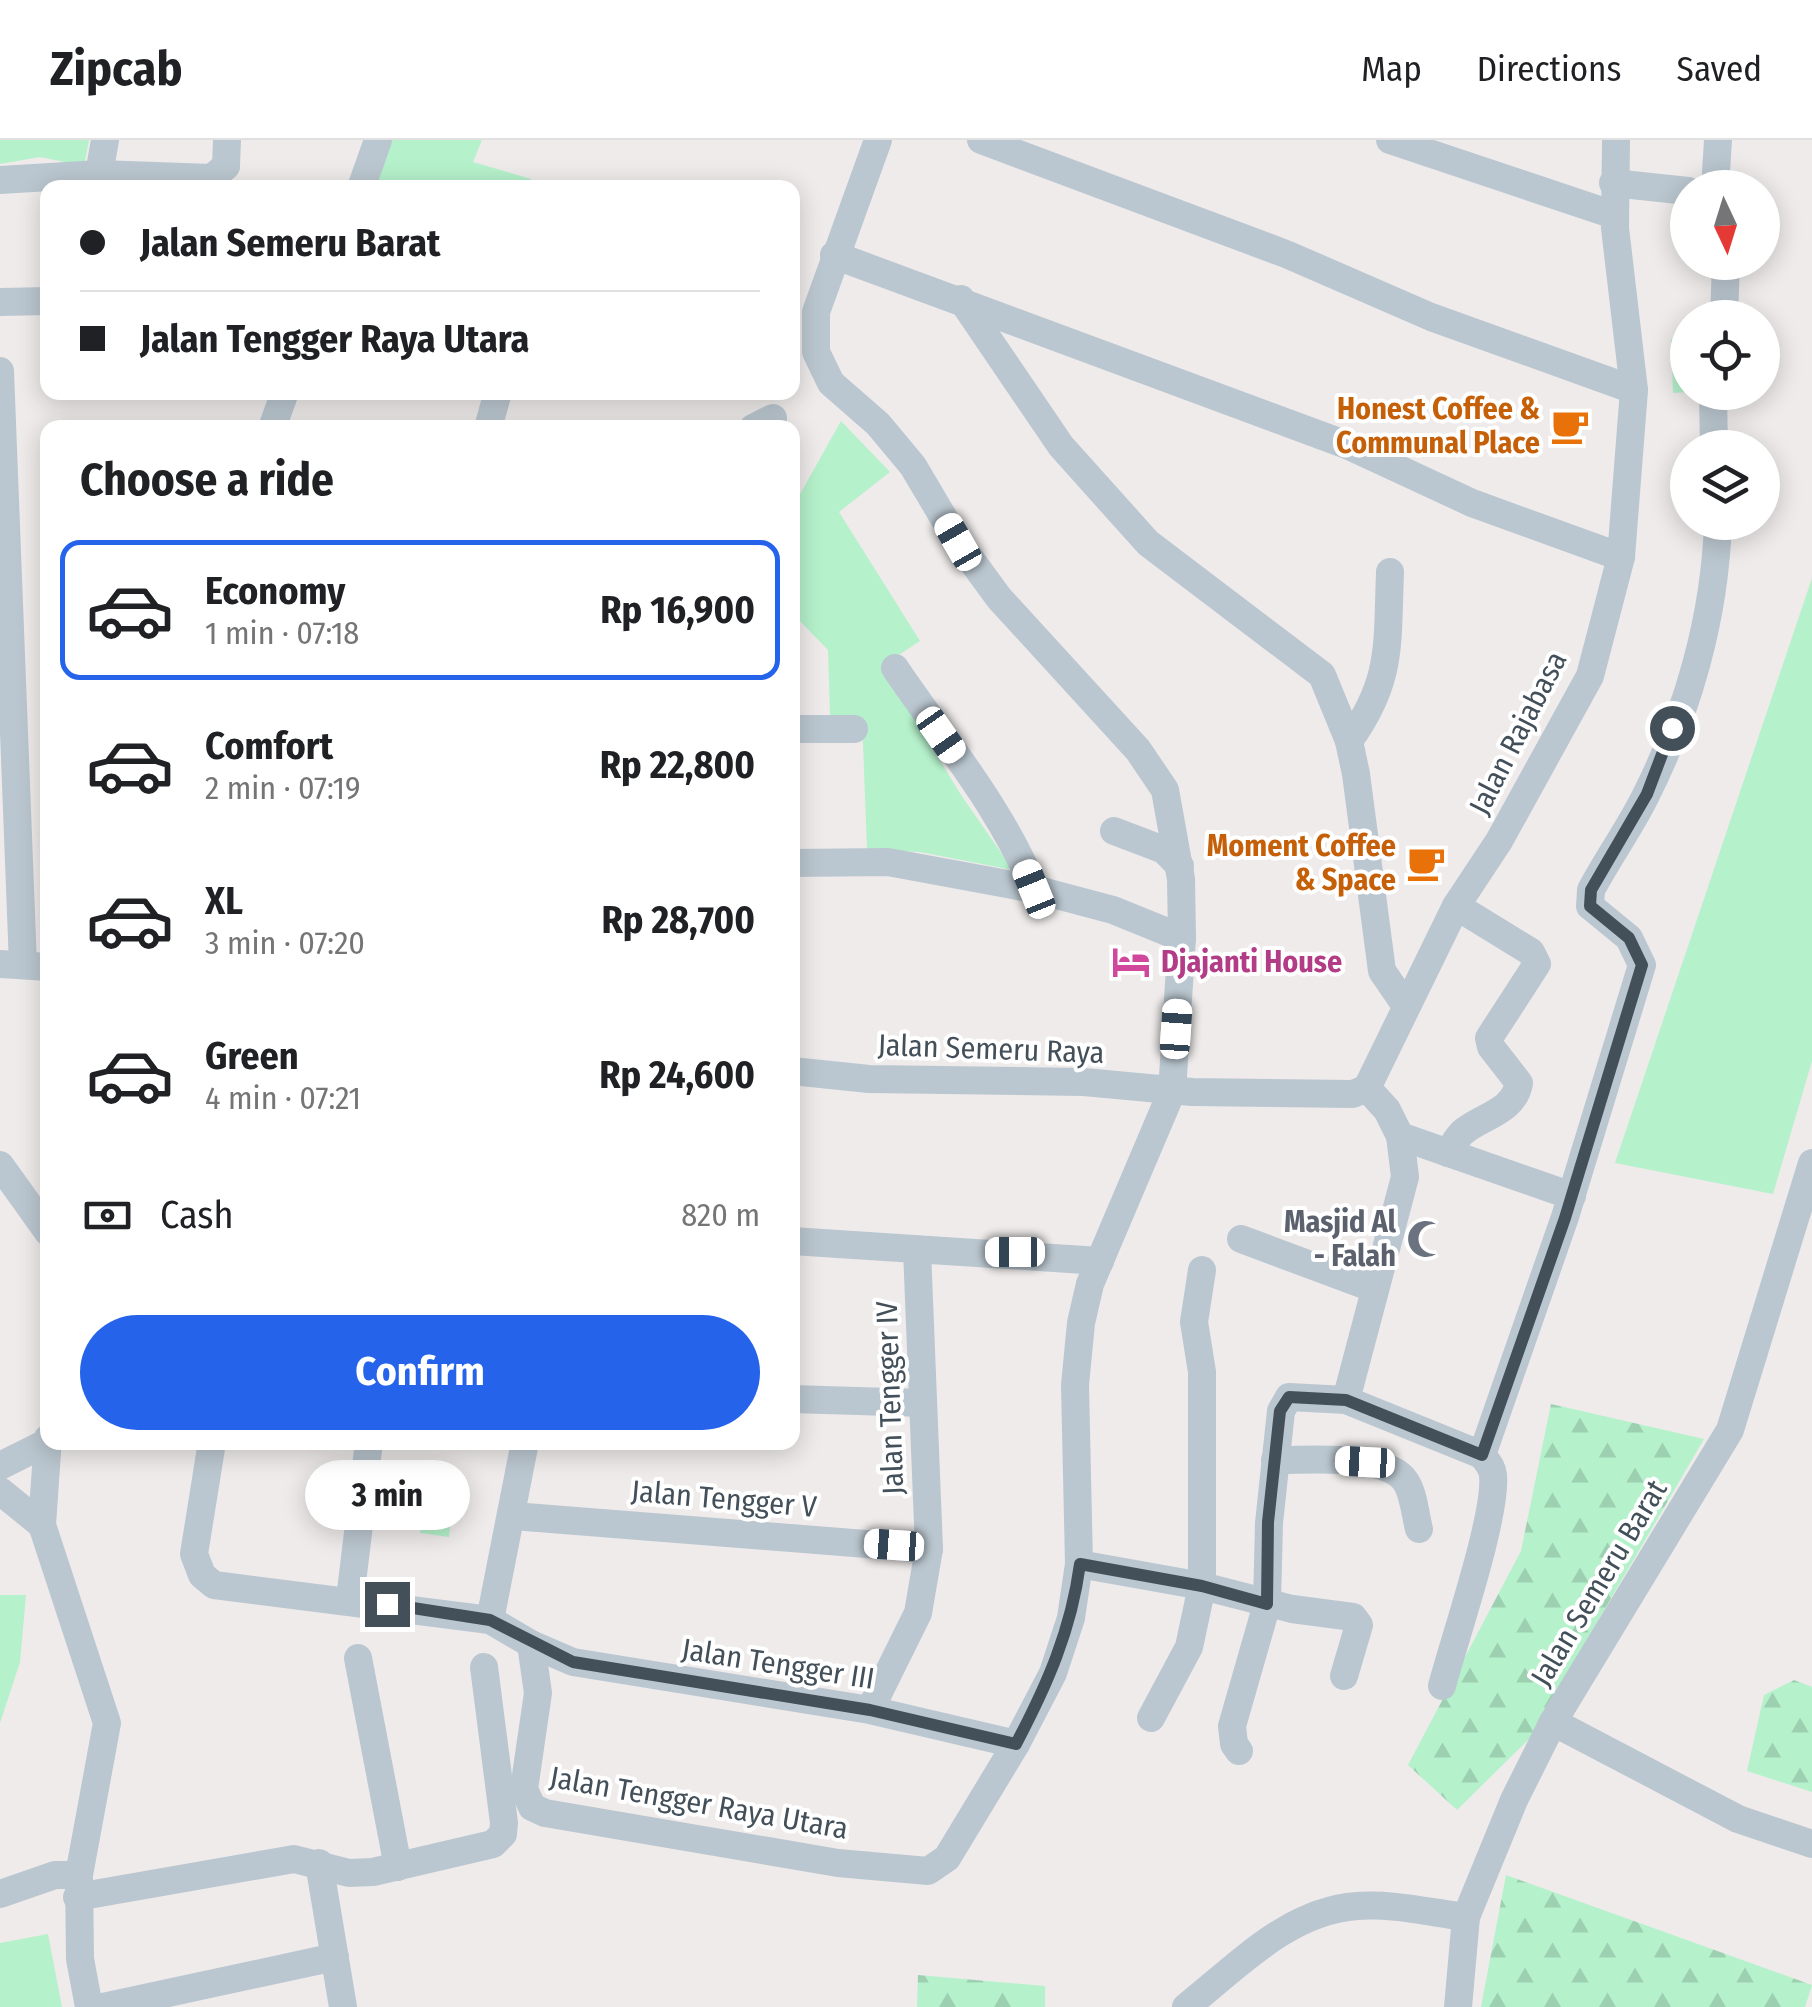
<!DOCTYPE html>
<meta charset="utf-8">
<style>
body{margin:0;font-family:"Fira Sans Condensed",sans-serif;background:#f2f2f2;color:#202124;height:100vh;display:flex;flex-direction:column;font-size:38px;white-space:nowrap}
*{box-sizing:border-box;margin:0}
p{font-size:32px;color:#757577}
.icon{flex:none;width:55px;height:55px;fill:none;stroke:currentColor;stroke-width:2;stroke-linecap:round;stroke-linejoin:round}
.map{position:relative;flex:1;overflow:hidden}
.panel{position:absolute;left:40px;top:280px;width:760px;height:1030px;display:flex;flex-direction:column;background:#fff;border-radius:20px;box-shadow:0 5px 25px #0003}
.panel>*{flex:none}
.banner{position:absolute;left:40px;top:40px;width:760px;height:220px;border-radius:20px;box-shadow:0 5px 25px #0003;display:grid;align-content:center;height:220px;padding:0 40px;background:#fff}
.needle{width:65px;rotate:176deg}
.buttons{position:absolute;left:1670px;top:30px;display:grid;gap:20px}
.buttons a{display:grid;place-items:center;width:110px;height:110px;border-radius:50%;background:#fff;box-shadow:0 5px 25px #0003;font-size:50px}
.end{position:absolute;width:45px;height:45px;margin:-22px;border:12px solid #43505a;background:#fff;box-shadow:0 0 0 5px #fff}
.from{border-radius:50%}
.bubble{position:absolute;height:70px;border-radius:35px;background:#fff;box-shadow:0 5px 25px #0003;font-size:32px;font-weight:700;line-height:70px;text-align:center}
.car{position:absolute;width:30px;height:60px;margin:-30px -15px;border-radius:12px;box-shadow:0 0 8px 2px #0007;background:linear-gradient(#fff 24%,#345 0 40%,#fff 0 76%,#345 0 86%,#fff 0)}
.banner b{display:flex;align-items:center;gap:35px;height:95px;font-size:38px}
.banner b+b{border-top:2px solid #e0e0e0}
.banner i{width:25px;height:25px;background:#202124}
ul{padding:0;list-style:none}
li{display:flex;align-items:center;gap:30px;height:140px;margin:0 20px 15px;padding:0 20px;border:5px solid transparent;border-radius:20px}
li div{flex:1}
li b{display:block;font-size:38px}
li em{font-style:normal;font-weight:700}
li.selected{border-color:#2563eb}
li>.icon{width:90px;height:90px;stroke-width:1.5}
h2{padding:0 40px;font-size:45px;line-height:120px}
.pay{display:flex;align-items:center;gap:25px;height:110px;padding:0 40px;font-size:38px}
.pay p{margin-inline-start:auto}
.button{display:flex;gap:20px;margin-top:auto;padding:20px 40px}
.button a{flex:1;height:115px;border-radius:60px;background:#2563eb;color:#fff;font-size:40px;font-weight:700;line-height:115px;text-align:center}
header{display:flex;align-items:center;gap:60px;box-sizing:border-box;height:140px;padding:0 50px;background:#fff;border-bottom:2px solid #e0e0e0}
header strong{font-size:48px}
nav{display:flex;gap:55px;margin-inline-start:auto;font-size:35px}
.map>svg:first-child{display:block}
</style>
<header>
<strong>Zipcab</strong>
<nav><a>Map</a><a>Directions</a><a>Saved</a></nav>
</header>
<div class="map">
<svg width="1812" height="1867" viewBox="0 0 1812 1867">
<defs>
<pattern id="forest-firs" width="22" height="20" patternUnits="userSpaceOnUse" patternTransform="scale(2.5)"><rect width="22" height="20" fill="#b5f1cb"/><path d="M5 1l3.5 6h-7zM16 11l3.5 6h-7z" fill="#9dd0b1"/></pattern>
</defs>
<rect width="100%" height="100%" fill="#efebeb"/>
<g fill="#b5f1cb">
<path d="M0 0H89L84 26 40 17 0 24Z"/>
<path d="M389 0H482L473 22 531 39 528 47 375 48Z"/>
<path d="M1687 198V252L1673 253 1671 199Z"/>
<path d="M841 281 890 332 839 372 920 501 882 526 961 655 1013 730 920 712 867 709 862 577 830 575 828 510 793 474V380L799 356Z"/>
<path d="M1812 438V921L1773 1054 1615 1023Z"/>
<path d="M428 1331 456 1334 449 1397 420 1393Z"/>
<path d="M0 1455H26L20 1522 0 1583Z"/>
<path d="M48 1794 62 1867H0V1803Z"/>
</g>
<g fill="url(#forest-firs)">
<path d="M1551 1264 1704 1299 1529 1599 1457 1670 1408 1625 1521 1411Z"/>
<path d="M1794 1540 1812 1547V1652L1747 1631 1764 1555Z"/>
<path d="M1506 1735 1812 1845 1805 1867H1481Z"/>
<path d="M918 1835 1045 1846V1867H917Z"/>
</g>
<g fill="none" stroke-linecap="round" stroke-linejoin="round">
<g stroke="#bbc7d0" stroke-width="28">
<path d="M981 0 1286 114 1431 177 1634 250"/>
<path d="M1390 0 1614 75"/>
<path d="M226 26 227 0"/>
<path d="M99 34 105 0"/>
<path d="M0 40 99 34 212 38 226 26"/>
<path d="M1613 43 1688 51"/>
<path d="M361 48 378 0"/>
<path d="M1715 48 1718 0"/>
<path d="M834 115 1347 305 1472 363 1621 417"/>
<path d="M961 159 1061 306 1148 403 1322 535 1349 601 1356 634 1382 831 1406 866"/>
<path d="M0 162 48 161"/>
<path d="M1724 178 1726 122"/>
<path d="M0 231 23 825"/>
<path d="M1713 252 1714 308"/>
<path d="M272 288 285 252"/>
<path d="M488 288 498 252"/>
<path d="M753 288 773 278"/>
<path d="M895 528C943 599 1002 669 1034 749"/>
<path d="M792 589H854"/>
<path d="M1349 601C1393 540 1387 504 1390 432"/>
<path d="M1114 691 1164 710 1180 726"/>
<path d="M792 723 888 722 1034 749 1113 770 1182 798"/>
<path d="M0 824 48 827"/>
<path d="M792 931 869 939 1084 942 1192 952 1353 954 1367 948"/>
<path d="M1367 948 1456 766 1499 701 1590 536 1621 417 1634 250 1615 88 1616 0"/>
<path d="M1400 996 1572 1056"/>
<path d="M1448 1013C1452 1007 1457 997 1463 992 1482 976 1514 972 1519 943L1491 907 1489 898 1537 824 1531 812 1456 766"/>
<path d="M0 1025 48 1092"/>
<path d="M1241 1099 1375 1149"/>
<path d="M792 1101 1100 1121"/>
<path d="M792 1259 923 1263"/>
<path d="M1346 1260 1405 1037 1400 996 1387 970 1367 948"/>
<path d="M48 1298 42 1385 107 1583 79 1735 80 1819 89 1867"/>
<path d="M212 1302 194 1414 202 1435 214 1445 490 1480 531 1504 538 1553 524 1649 532 1667 545 1673 838 1723 928 1731 947 1718 1016 1604 1053 1533 1071 1478 1079 1424 1075 1245 1081 1183 1090 1144 1172 951 1182 798 1181 739 1165 650 1138 610 999 458 958 402 913 326 878 284 831 243 816 212V172L878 0"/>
<path d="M1482 1315 1565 1077 1642 825 1629 798 1590 766 1591 750C1608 718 1629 689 1645 657 1688 572 1715 477 1718 382"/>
<path d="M1275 1320C1307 1321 1387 1312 1406 1342 1414 1355 1415 1374 1419 1389"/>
<path d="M0 1326 46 1303"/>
<path d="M0 1351 42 1385"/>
<path d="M513 1376 929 1409"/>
<path d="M1079 1424 1202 1446 1292 1469 1353 1477 1359 1485 1344 1536"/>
<path d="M350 1459 369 1302"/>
<path d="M490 1480 525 1302"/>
<path d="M531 1504 573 1522 870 1570 1016 1604"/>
<path d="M358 1518 398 1727"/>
<path d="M870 1570 918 1473 929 1409 917 1110"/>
<path d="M1151 1578 1189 1507 1202 1446V1232L1194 1182 1202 1130"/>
<path d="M1553 1582 1738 1679 1812 1704"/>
<path d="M1239 1611 1234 1604 1232 1586 1267 1464 1269 1383 1281 1271 1289 1257 1346 1260 1482 1315C1487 1322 1492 1326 1493 1335 1497 1376 1454 1500 1442 1546"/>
<path d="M319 1723 343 1867"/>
<path d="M0 1754 55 1735H79"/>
<path d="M77 1757 294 1719 349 1733 373 1732 493 1704 503 1694 504 1683 484 1527"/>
<path d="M103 1867 335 1817"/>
<path d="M1186 1867C1238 1826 1288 1771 1357 1766 1392 1763 1432 1773 1466 1777"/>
<path d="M1458 1867 1466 1777 1514 1660 1553 1582 1730 1290 1812 1023"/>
</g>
</g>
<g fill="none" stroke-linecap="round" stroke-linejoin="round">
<path stroke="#43505a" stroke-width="12" d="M387 1464 490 1480 573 1522 870 1570 1016 1604C1047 1545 1071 1491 1080 1424L1202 1446 1267 1464 1268 1382 1280 1271 1289 1257 1346 1260 1482 1315 1565 1078 1642 825 1629 798 1590 766 1591 750 1647 654 1672 588"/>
</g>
<defs>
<g id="cafe-bare" transform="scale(3)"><path d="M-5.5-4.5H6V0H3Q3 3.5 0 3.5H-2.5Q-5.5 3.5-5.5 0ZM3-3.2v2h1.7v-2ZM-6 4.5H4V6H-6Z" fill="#e8710a" stroke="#fff" stroke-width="2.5" paint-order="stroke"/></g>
<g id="hotel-bare" transform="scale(3)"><path d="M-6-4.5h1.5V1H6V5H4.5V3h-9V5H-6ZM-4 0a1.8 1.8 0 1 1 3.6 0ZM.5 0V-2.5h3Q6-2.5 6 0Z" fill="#d1479c" stroke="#fff" stroke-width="2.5" paint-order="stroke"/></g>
<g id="mosque-bare" transform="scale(3)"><path d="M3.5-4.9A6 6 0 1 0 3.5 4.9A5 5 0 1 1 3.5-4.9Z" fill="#6b7280" stroke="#fff" stroke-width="2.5" paint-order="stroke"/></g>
</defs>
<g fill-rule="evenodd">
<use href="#cafe-bare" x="1570" y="286"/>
<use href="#cafe-bare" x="1426" y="723"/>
<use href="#hotel-bare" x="1131" y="822"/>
<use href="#mosque-bare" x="1426" y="1099"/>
</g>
<g text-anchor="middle" stroke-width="8" stroke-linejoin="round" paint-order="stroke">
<g font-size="30" font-weight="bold" fill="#c56008" stroke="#fff" text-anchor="end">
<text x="1540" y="279">Honest Coffee &amp;<tspan x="1540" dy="34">Communal Place</tspan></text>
<text x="1396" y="716">Moment Coffee<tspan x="1396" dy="34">&amp; Space</tspan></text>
</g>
<g font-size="30" fill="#43505a" stroke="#fff">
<text transform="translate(1518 593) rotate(-63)" y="10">Jalan Rajabasa</text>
<text transform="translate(991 909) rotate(2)" y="10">Jalan Semeru Raya</text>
<text transform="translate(890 1258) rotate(-92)" y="10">Jalan Tengger IV</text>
<text transform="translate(724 1359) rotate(5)" y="10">Jalan Tengger V</text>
<text transform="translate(1599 1443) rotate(-59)" y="10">Jalan Semeru Barat</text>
<text transform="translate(778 1524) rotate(9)" y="10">Jalan Tengger III</text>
<text transform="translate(699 1663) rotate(10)" y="10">Jalan Tengger Raya Utara</text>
</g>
<g font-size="30" font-weight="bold" fill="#b23c85" stroke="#fff" text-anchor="start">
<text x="1161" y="832">Djajanti House</text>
</g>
<g font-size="30" font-weight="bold" fill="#5b616d" stroke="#fff" text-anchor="end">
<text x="1396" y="1092">Masjid Al<tspan x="1396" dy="34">- Falah</tspan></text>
</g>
</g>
</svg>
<div class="buttons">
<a><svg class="needle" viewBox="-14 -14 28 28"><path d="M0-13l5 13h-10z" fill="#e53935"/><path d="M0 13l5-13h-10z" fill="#757577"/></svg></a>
<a><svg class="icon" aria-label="locate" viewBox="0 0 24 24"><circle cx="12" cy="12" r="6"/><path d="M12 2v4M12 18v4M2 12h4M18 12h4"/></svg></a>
<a><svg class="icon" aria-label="layers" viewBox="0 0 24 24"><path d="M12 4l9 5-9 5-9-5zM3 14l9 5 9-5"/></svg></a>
</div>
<i class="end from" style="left:1672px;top:588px"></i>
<i class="end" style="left:387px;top:1464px"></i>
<div class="bubble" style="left:305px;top:1320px;width:165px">3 min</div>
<i class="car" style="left:958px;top:402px;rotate:330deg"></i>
<i class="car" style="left:941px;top:595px;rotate:145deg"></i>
<i class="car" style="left:1034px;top:749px;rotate:338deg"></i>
<i class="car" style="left:1176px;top:889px;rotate:4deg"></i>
<i class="car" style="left:1015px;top:1112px;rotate:270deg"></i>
<i class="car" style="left:1365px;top:1322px;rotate:273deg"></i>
<i class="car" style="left:894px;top:1405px;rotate:274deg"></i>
<div class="banner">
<b><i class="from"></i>Jalan Semeru Barat</b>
<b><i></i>Jalan Tengger Raya Utara</b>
</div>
<section class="panel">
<h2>Choose a ride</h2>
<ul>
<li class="selected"><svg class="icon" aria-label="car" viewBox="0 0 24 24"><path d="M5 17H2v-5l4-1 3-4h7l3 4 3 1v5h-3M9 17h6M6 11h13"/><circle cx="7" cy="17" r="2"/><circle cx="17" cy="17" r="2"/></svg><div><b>Economy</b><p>1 min · 07:18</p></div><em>Rp 16,900</em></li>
<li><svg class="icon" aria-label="car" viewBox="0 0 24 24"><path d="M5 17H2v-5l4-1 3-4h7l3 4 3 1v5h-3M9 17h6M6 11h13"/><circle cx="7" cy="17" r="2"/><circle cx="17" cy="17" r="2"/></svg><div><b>Comfort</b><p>2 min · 07:19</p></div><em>Rp 22,800</em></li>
<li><svg class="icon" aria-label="car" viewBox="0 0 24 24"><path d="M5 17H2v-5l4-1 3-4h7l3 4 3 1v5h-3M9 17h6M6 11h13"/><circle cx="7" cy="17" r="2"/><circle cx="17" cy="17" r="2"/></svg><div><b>XL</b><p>3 min · 07:20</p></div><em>Rp 28,700</em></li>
<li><svg class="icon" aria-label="car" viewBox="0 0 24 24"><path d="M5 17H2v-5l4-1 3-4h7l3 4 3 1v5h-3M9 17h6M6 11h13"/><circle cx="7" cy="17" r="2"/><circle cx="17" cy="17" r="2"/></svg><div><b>Green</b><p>4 min · 07:21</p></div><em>Rp 24,600</em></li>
</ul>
<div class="pay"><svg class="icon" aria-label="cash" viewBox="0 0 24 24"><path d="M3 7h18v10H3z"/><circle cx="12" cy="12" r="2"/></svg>Cash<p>820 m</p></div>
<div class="button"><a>Confirm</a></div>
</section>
</div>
